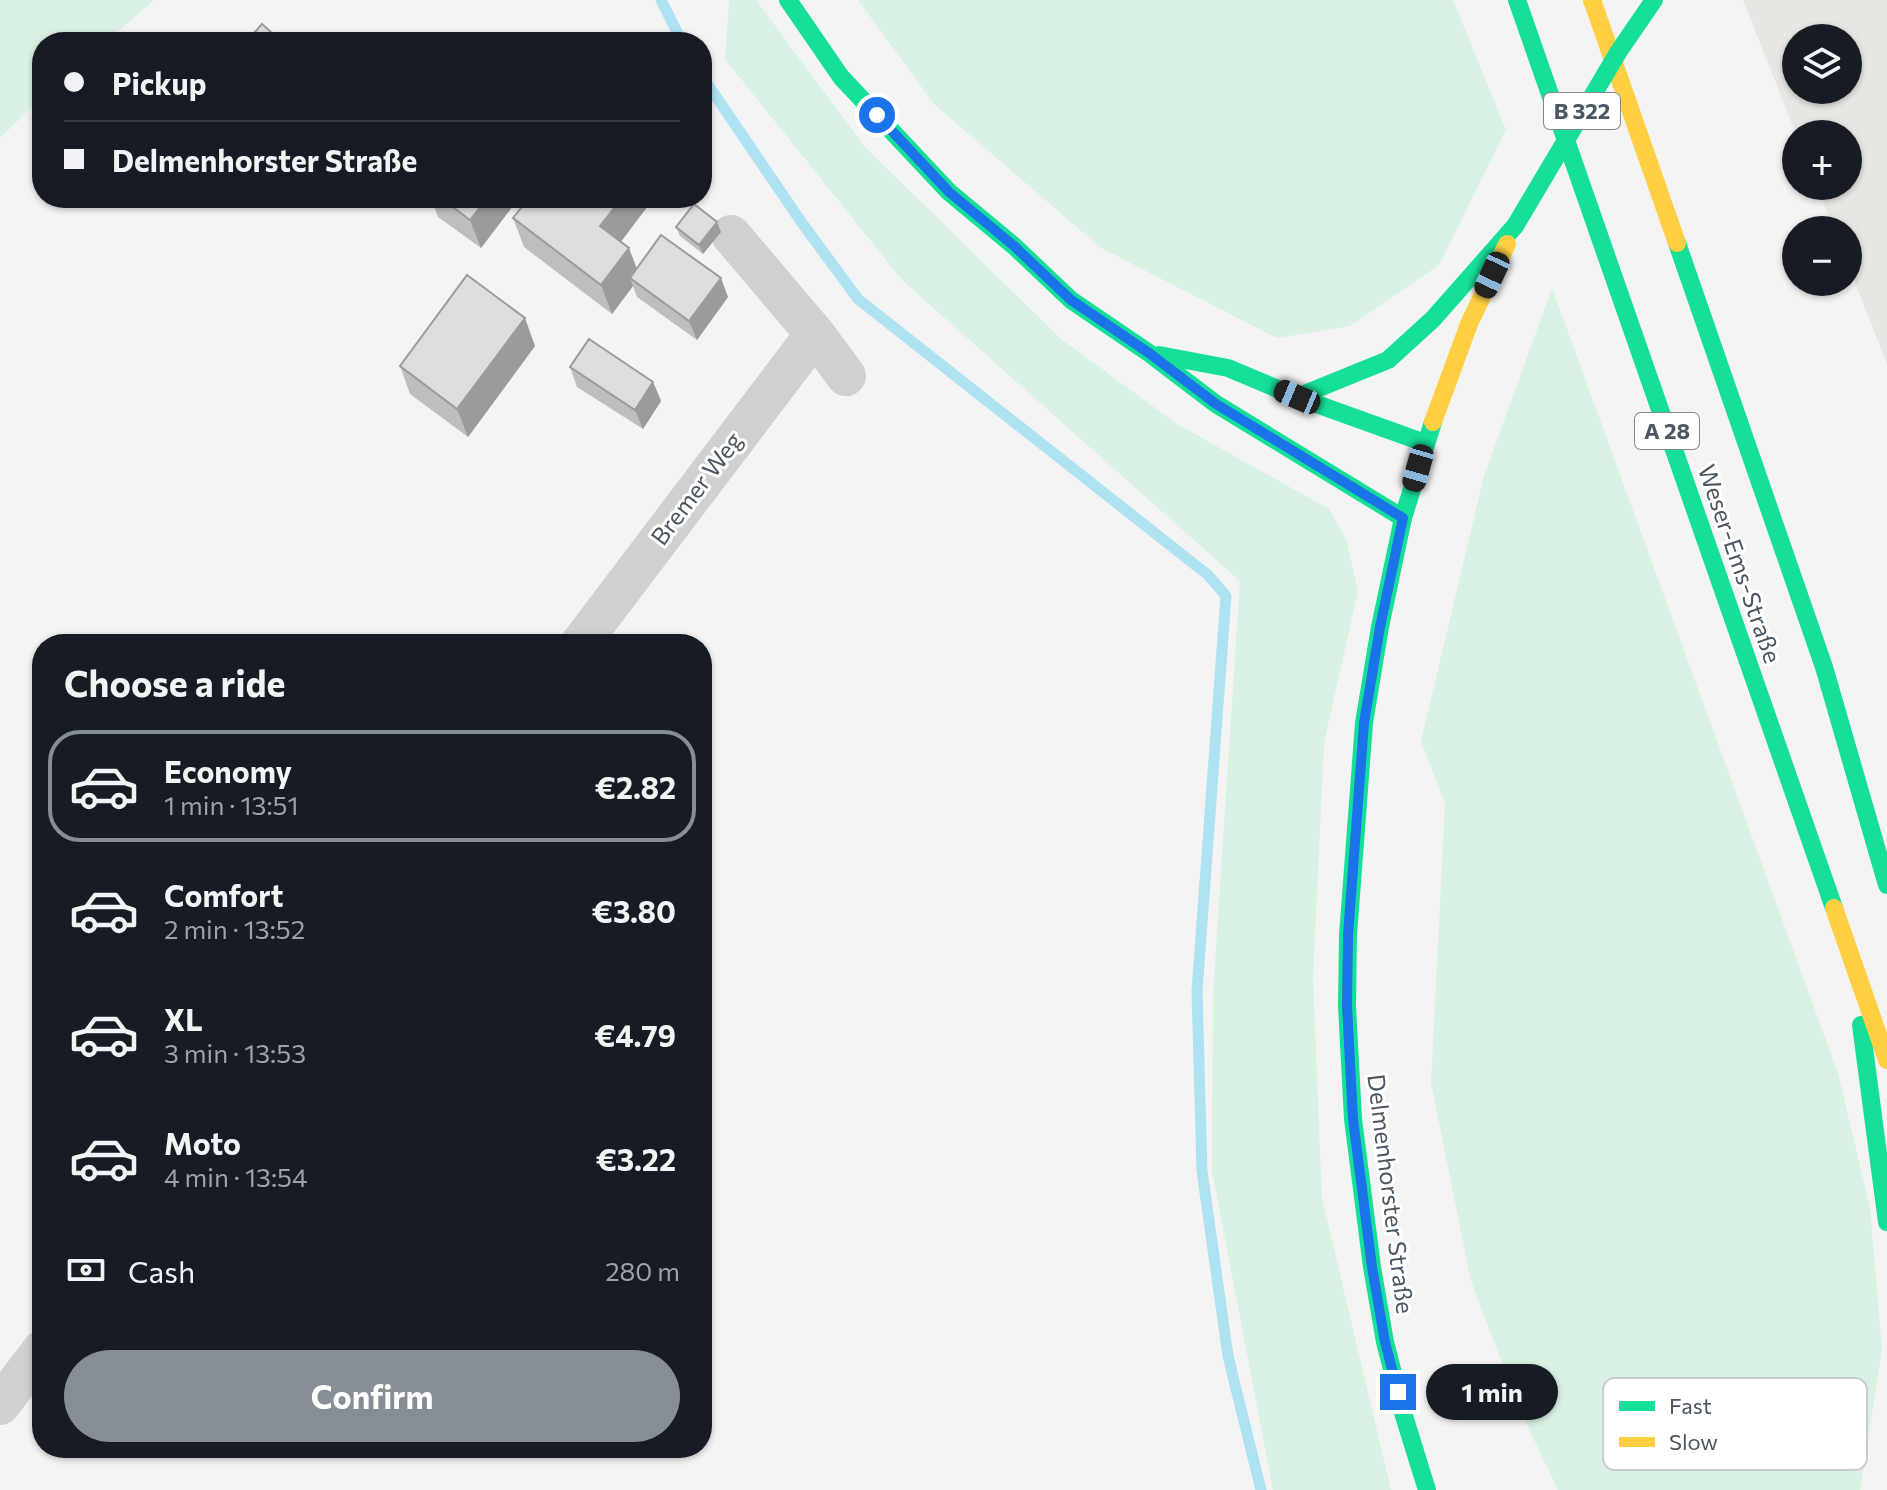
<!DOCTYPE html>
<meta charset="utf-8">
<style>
body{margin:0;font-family:Commissioner,sans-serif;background:#20242c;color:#f1f3f6;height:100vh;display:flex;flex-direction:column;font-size:30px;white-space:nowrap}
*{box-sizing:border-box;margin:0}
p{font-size:26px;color:#9ea1a6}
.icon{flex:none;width:44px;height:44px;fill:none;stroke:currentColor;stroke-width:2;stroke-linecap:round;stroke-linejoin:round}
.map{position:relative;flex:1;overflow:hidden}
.drawer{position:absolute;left:32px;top:634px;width:680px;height:824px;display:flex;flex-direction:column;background:#171b24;border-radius:32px;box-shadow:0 2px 6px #0004}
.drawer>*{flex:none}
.guide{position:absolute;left:32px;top:32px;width:680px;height:176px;border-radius:32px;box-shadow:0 2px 6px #0004;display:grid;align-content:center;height:176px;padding:0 32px;background:#171b24}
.tools{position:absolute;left:1782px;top:24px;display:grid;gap:16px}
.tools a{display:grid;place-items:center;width:80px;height:80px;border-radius:50%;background:#171b24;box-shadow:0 2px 6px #0004;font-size:40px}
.end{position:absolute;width:36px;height:36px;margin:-18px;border:10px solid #1a73e8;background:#fff;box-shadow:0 0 0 4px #fff}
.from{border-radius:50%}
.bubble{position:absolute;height:56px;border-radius:28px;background:#171b24;box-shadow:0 2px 6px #0004;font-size:26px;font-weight:700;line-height:56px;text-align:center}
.car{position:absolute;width:24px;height:48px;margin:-24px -12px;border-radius:10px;box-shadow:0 0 6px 2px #0007;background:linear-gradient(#222 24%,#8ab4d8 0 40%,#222 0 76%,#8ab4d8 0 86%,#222 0)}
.guide b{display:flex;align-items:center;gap:28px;height:76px;font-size:30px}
.guide b+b{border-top:2px solid #363941}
.guide i{width:20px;height:20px;background:#f1f3f6}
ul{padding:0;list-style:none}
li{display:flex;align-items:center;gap:24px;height:112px;margin:0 16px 12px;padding:0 16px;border:4px solid transparent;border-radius:32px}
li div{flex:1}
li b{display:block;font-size:30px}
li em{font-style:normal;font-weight:700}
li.current{border-color:#868d94}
li>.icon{width:72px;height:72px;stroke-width:1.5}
h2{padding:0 32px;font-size:36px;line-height:96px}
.pay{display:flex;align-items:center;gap:20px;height:88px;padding:0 32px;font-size:30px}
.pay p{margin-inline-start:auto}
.cta{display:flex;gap:16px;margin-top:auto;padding:16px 32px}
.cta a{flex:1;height:92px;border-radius:48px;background:#868d94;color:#fff;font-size:32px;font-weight:700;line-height:92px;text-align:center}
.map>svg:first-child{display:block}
</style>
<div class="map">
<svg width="1887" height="1490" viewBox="0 0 1887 1490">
<rect width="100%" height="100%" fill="#f4f4f4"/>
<path fill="#e8e7e3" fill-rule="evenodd" d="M1743 0H1887V364L1848 265V230H1834L1817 186H1848V134H1796ZM1796 38H1848V90H1796Z"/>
<g fill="#d9f2e3">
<path d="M0 0H154L122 28 99 42H42V97L0 138Z"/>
<path d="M729 0H756L865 147 1061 339 1177 424 1329 509 1346 539 1358 591 1324 743 1313 979 1322 1198 1391 1490H1273L1212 1171 1213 994 1240 581 903 281 725 59Z"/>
<path d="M858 0H1453L1506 130 1439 265 1350 326 1277 338 1101 248 934 104Z"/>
<path d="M1552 288 1838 1073 1870 1208 1882 1349 1860 1490H1558L1520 1410 1471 1281 1431 1083 1445 804 1421 741 1484 476Z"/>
</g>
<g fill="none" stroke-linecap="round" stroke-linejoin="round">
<g stroke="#aee2f0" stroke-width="11">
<path d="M661 0 682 42"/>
<path d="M702 76 802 223 858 299 1208 575 1226 596 1197 991 1202 1171 1228 1356 1261 1490"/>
</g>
<g stroke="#ced0d2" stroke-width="40">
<path d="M731 235 815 334 846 376"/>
<path d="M580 644 815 334"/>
<path d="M0 1405 42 1350"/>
</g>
<g stroke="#16e098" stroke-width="18">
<path d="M788 0 841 77 949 192 1014 246 1071 300 1149 353 1216 404 1403 518"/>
<path d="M1517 0 1834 908"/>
<path d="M1677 243 1824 667 1887 885"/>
<path d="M1159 355 1228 368 1297 397 1425 443"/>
<path d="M1297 397 1388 360 1433 319 1515 226"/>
<path d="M1861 1025 1887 1222"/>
<path d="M1427 1490 1404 1416 1385 1342 1372 1267 1353 1119 1347 1006 1348 935 1364 723 1380 627 1403 518 1433 422"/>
</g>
<g stroke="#ffcf43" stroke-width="18">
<path d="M1592 0 1677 243"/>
<path d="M1433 422 1469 324 1507 244"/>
<path d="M1834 908 1887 1060"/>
</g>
<path stroke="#16e098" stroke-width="18" d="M1515 226 1619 51 1654 0"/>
</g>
<g fill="#bebebf">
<path d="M431 198H519L481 248 438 217Z"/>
<path d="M513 218 621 242 637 268 728 297 697 340 637 297 633 286 612 314 524 247Z"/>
<path d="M676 227 721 232 703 254 680 236Z"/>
<path d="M535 346 468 437 410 394 400 366Z"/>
<path d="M570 367 653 382 661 401 643 429 577 387Z"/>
</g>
<g fill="#9b9b9b">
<path d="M487 198H519L481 248 470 220Z"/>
<path d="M622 198H654L611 255 600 226Z"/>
<path d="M717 222 721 232 703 254 699 245Z"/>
<path d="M629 248 640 277 630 278 633 286 612 314 601 285Z"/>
<path d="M721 278 728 297 697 340 689 321Z"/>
<path d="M525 318 535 346 468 437 457 409Z"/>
<path d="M653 382 661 401 643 429 635 410Z"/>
</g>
<g fill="#ddddde" stroke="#9b9b9b" stroke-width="2">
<path d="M262 24 282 42H246Z"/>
<path d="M441 198H487L470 220Z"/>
<path d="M529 198H549L553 201 555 198H622L600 226 629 248 601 285 513 218Z"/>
<path d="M694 204 717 222 699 245 676 227Z"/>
<path d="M661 235 721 278 689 321 630 278Z"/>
<path d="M467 275 525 318 457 409 400 366Z"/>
<path d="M589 339 653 382 635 410 570 367Z"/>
</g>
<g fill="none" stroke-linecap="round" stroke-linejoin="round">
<path stroke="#1a73e8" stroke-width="10" d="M877 115 949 192 1014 246 1071 300 1149 353 1216 404 1403 518 1380 627 1364 723 1348 935 1347 1006 1353 1119 1372 1267 1385 1342 1398 1392"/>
</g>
<g text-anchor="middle" stroke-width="6" stroke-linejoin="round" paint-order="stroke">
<g fill="#fff" stroke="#808990" stroke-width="2">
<rect x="1544" y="93" width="76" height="36" rx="6"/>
<rect x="1635" y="413" width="64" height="36" rx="6"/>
</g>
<g font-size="22" font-weight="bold" fill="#4a5661">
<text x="1582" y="119">B 322</text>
<text x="1667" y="439">A 28</text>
</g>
<g font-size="24" fill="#4a5661" stroke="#fff">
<text transform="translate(697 489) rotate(-53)" y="8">Bremer Weg</text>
<text transform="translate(1739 564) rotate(71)" y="8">Weser-Ems-Straße</text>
<text transform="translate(1390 1194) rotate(83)" y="8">Delmenhorster Straße</text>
</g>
</g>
<rect x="1603" y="1378" width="264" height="92" rx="12" fill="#fff" stroke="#c9ccd0" stroke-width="2"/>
<rect x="1619" y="1401" width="36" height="10" fill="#16e098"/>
<rect x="1619" y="1437" width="36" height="10" fill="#ffcf43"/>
<g font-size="22" fill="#4a5661">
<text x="1669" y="1414">Fast</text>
<text x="1669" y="1450">Slow</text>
</g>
</svg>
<div class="tools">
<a><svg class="icon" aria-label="layers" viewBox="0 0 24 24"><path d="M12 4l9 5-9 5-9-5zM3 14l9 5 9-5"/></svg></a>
<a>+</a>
<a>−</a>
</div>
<i class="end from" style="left:877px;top:115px"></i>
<i class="end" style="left:1398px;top:1392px"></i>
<div class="bubble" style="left:1426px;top:1364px;width:132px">1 min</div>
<i class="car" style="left:1492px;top:275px;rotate:205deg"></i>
<i class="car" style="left:1297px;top:397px;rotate:293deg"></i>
<i class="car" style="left:1418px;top:468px;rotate:196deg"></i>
<div class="guide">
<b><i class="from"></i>Pickup</b>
<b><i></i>Delmenhorster Straße</b>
</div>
<section class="drawer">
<h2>Choose a ride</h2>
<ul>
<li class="current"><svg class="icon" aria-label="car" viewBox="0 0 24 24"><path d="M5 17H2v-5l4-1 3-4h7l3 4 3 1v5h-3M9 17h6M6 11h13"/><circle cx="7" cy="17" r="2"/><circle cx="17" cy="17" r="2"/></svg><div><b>Economy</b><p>1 min · 13:51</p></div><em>€2.82</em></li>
<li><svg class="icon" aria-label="car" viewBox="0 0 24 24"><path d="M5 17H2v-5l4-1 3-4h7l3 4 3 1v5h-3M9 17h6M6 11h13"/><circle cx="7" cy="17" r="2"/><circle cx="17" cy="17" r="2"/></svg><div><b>Comfort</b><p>2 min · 13:52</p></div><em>€3.80</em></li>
<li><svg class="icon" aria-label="car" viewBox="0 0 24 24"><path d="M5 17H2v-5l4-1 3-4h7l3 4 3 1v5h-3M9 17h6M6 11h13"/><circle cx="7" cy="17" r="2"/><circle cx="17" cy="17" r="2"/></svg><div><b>XL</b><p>3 min · 13:53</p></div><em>€4.79</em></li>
<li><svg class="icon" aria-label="car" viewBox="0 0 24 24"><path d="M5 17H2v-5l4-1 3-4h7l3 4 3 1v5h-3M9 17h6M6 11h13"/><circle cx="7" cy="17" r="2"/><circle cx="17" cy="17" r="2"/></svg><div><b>Moto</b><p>4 min · 13:54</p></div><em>€3.22</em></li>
</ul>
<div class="pay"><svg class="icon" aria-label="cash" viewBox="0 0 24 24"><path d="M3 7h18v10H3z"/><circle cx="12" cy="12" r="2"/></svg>Cash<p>280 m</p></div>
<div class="cta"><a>Confirm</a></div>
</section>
</div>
